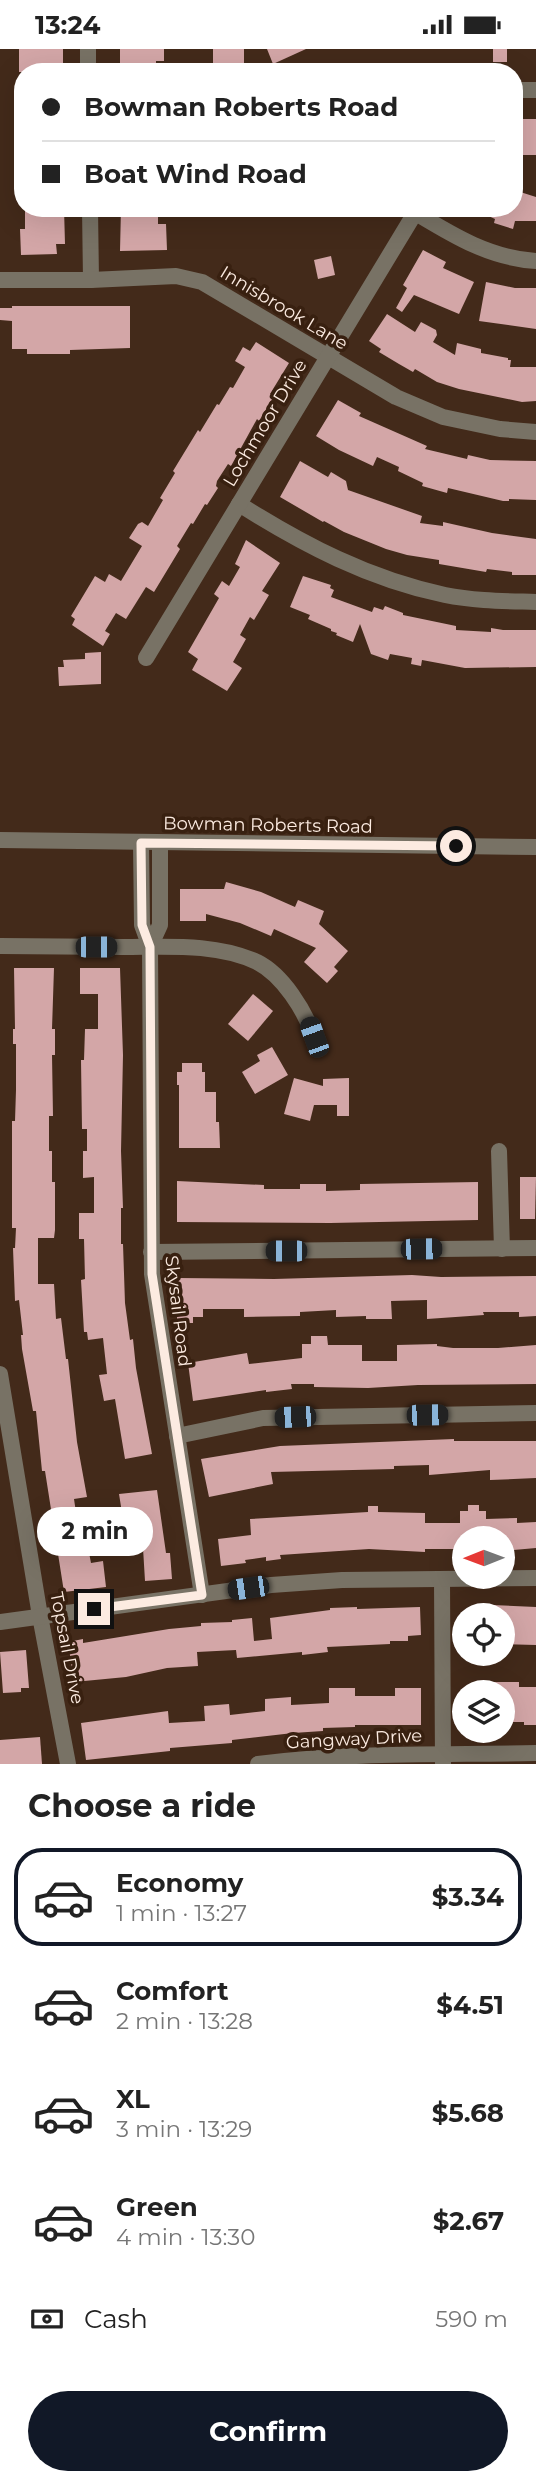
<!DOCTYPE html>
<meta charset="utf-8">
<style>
body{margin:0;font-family:Montserrat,sans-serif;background:#f2f2f2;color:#222;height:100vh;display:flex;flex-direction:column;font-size:26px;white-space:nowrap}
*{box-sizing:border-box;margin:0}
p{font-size:23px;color:#767676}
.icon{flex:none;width:38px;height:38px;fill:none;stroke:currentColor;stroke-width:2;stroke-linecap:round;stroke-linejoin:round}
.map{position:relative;height:1715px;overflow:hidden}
.details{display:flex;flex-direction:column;background:#fff;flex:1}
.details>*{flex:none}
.top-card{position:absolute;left:14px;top:14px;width:509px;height:154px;border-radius:28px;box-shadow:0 7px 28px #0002;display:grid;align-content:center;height:154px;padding:0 28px;background:#fff}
.needle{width:46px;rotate:269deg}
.buttons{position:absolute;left:452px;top:1477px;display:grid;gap:14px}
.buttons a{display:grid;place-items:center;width:63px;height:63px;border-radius:50%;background:#fff;box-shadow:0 7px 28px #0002;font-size:35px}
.end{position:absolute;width:32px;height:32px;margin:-16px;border:9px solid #fcebe1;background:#111;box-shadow:0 0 0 4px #111}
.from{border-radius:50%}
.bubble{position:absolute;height:49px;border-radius:24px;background:#fff;box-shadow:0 7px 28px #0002;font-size:23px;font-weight:700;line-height:49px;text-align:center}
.car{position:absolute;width:21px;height:42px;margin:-21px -10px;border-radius:9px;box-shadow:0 0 5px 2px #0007;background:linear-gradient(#222 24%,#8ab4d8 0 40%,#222 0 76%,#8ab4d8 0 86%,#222 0)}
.top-card b{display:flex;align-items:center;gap:24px;height:66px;font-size:26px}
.top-card b+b{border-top:2px solid #e0e0e0}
.top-card i{width:18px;height:18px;background:#222}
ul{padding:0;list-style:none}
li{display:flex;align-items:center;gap:21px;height:98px;margin:0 14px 10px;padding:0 14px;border:4px solid transparent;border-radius:28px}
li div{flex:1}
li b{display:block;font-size:26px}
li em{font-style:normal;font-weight:700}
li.on{border-color:#111827}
li>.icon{width:63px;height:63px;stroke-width:1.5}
h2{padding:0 28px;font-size:32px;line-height:84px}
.pay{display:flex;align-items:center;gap:18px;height:77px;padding:0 28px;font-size:26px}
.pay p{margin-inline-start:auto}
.action{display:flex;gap:14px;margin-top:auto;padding:14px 28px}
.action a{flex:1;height:80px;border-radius:42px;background:#111827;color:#fff;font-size:28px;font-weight:700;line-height:80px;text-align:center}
.status{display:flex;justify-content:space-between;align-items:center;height:49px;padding:0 35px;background:#fff;direction:ltr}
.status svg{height:19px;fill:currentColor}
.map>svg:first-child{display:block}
</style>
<div class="status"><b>13:24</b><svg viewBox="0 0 49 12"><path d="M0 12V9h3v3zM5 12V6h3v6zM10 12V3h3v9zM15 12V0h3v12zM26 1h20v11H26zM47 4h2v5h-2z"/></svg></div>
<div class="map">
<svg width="536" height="1715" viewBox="0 0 536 1715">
<rect width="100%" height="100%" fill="#432a1a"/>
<g fill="#d3a6a7">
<rect x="19" y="0" width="44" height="23"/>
<path d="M120 0H164V12H156V23H120Z"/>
<rect x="213" y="0" width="31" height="15"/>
<path d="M267 0H306L273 15Z"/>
<rect x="493" y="0" width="14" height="13"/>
<rect x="514" y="70" width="22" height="36"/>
<path d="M514 141 536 148V172H515L513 180 494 174 495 170 471 159H514Z"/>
<path d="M25 159H64L65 195H56L57 205 21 206 20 180H25Z"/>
<path d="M121 159H158V175H166L167 201 120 202Z"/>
<path d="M423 201 446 213 443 219 474 233 459 265 414 246 402 263 396 259 407 239 403 236Z"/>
<path d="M331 207 335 226 318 230 314 211Z"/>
<path d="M486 233 515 239H536V280L479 272Z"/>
<path d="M12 257H130V299L70 301V305H27V300H12V272L0 271V259H12Z"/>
<path d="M387 265 415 283 421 273 436 281 437 286 433 293 455 306 457 294 481 300V304L508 309V311H511L510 318H536V352L522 353 459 340 437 333 415 320 413 323 399 315 379 303 381 300 369 292Z"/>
<path d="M256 293 289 314 270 345 274 347 259 372 257 370 231 417 228 415 217 432 216 437 218 439 207 456 205 455 193 475 191 474 177 497 180 500 154 543 146 538 126 570 116 564 105 582 110 585 103 597 72 576 75 570 71 567 95 527 105 533 109 525 121 532 142 497 129 489 138 475 142 473 148 477 163 451 160 449 175 424 173 422 198 381 200 383 217 355 219 356 230 338 233 339 245 318 235 312 243 298 250 302Z"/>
<path d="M338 351 361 364 359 367 427 397 425 400 467 410 468 406 490 411 536 412V451L509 450V452H503L448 439 447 444 422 437 423 434 398 422 399 418 377 408 373 417 339 401 316 387Z"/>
<path d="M300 412 328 428 331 423 346 432 348 441 422 467 420 474 443 477V473L492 484 536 490V526H512V523L487 520 486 523 439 515V511L407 506 386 500 344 483 324 472 323 473 280 448Z"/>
<path d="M246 491 280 514 262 542 269 546 254 571 250 568 240 586 246 590 233 613 242 619 227 642 192 621 198 610 188 603 219 549 214 545 222 532 229 537 240 518 235 515Z"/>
<path d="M303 527 331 536 330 539 334 541 331 548 372 563 374 558 383 561 385 557 403 564V566L456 577V581L491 583V579L503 581H536V618L465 619 422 611 421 617 411 615 412 609 390 605 388 611 371 605 360 575 353 593 336 586 337 584 331 582V580L308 570 310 566 290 558Z"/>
<path d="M101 603V635L59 637 58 618H64L63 611 85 610V604Z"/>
<path d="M226 833 261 843 295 858 298 851 324 862 319 875 348 902 334 918 338 922 327 934 304 913 316 899 274 880 271 887 240 874 206 865V872H180V840H224Z"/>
<path d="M14 919H54L52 980H55V1006H52L53 1067H49V1102H52V1133H55V1181L54 1189H38V1235H54L56 1270 61 1269 66 1310H68L77 1393 87 1448 74 1450 79 1484 85 1483 91 1514 103 1512 106 1538 64 1543 45 1422H42L36 1362H33L22 1300 21 1286H23L19 1251 15 1252 13 1199H15L16 1179H12V1072H15L16 1041V995H13V980H15Z"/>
<path d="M80 919H120L123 1006 121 1102 123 1159H121V1195H123L125 1254 130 1291 133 1290 136 1319 152 1405 125 1410 115 1350 104 1352 99 1326 107 1325 103 1289 88 1291 87 1283H84L81 1231 85 1230 84 1190H79V1164H94V1128L83 1129V1102H87V1080H82L81 1011H84L85 980H98V945H80Z"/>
<path d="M253 945 273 962 248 992 228 975Z"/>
<path d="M272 998 288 1026 255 1045 242 1023 260 1012 257 1006Z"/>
<path d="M182 1014H202V1023H205V1043H216V1073H219L220 1099H179V1036H177V1023H182Z"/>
<path d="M294 1029 323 1037V1030L349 1029V1067H337V1056H314L310 1072 284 1065Z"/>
<path d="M520 1128H536L535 1170H520Z"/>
<path d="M177 1132 264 1136V1140H300V1135H326V1142L360 1141V1135L478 1133V1171L330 1174 177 1173Z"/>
<path d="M412 1226 441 1228 536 1227V1267L519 1268V1263H483L484 1266 427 1270V1251L391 1252 392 1270H366V1267L336 1268V1261L300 1263V1267L244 1268V1260H203V1268H193V1274H177V1229L274 1230Z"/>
<path d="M311 1287H327L328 1296H362V1312H397V1296L437 1295V1297L453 1299H498L536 1296V1335L418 1336 368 1339 314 1338V1335H291L292 1340 266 1343V1341L193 1352 188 1314 247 1304 249 1315 302 1309V1295H311Z"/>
<path d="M454 1390V1392H536V1429L490 1431V1421L429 1426V1416L394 1417V1420L271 1423 273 1435 209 1448 201 1410 280 1397Z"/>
<path d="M157 1441 166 1504H170L172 1530 145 1532 143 1499 128 1501 119 1445Z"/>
<path d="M468 1456H479V1462H486V1470L517 1469V1474L536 1473V1499L502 1502V1489H464V1500H425V1503L369 1500 324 1503 280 1506 281 1510 266 1512V1508L245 1511 246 1514 221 1517 218 1490 251 1486 250 1470 368 1463V1457H378V1463L425 1464V1474H460V1462H468Z"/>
<path d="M492 1556 536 1558V1596L502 1595V1566H492Z"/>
<path d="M357 1558V1560L420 1558 421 1586 408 1587V1592H390V1595L327 1598 328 1603 302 1606V1603L237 1609 236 1601 197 1603 198 1617 167 1619 126 1628 74 1633 68 1593 83 1590V1594L169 1580 201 1577V1574L232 1573V1571L252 1569 254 1592 272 1590 270 1569 330 1561V1559Z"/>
<path d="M26 1601 29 1639H21V1643L3 1644 0 1603Z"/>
<path d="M493 1633H519V1638H536V1676H524V1673H502V1643H493Z"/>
<path d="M329 1639H355V1647H395V1639H421V1676H355V1678L323 1679V1682L293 1684 232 1691V1694L170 1699V1702L86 1711 81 1674 168 1662 169 1674 205 1672 204 1657 229 1655 230 1666 265 1662V1650L291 1648V1656L329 1654Z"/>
<path d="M40 1688 42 1715H0V1691Z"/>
</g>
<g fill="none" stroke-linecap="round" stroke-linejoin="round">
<g stroke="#787265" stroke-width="16">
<path d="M88 0V23"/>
<path d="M514 41H536"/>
<path d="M90 159 91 231"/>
<path d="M416 164C454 187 490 209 536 212"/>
<path d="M0 231H91L176 227 202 233 396 348 443 368 500 380 536 383"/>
<path d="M239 455C304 496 369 530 445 546 475 552 506 552 536 553"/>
<path d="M146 609 418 159"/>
<path d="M0 791 536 798"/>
<path d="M141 794 142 876 150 898 160 876V794"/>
<path d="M0 897C41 897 83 898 124 898 167 898 216 894 257 913 283 926 305 962 314 988"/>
<path d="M150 898 152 1225 202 1546"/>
<path d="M499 1102 502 1200"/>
<path d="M151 1203 536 1199"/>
<path d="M0 1325 40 1567 68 1715"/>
<path d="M177 1387 263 1369 536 1364"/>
<path d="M442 1530 443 1715"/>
<path d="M0 1573 271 1536 342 1531 536 1529"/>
<path d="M258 1715C350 1703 443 1706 536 1704"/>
</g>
</g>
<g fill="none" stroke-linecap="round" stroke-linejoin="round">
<path stroke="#fcebe1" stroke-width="9" d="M94 1560 202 1546 152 1225 150 898 142 876 141 794 456 797"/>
</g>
<g text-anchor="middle" stroke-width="7" stroke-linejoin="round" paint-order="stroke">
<g font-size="18" fill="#fcebe1" stroke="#382010">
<text transform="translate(284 259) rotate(31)" y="6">Innisbrook Lane</text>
<text transform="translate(265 374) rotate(-59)" y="6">Lochmoor Drive</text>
<text transform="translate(268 776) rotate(1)" y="6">Bowman Roberts Road</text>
<text transform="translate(178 1262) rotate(83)" y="6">Skysail Road</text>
<text transform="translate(67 1599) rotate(79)" y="6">Topsail Drive</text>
<text transform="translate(354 1690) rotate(-3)" y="6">Gangway Drive</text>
</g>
</g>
</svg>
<div class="buttons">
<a><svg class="needle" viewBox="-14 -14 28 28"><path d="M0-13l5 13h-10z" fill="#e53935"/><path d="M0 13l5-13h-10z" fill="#767676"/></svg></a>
<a><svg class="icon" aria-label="locate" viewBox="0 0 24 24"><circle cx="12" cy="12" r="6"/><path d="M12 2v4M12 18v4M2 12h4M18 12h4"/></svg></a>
<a><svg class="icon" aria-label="layers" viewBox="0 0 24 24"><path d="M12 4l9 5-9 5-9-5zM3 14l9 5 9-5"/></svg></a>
</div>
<i class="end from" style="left:456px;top:797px"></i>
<i class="end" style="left:94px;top:1560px"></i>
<div class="bubble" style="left:37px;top:1458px;width:116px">2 min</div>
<i class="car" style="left:96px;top:898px;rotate:90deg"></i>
<i class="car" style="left:314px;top:988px;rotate:340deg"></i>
<i class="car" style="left:421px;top:1200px;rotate:89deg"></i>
<i class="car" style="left:286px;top:1202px;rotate:270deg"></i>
<i class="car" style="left:427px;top:1366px;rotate:89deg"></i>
<i class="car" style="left:295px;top:1368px;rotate:268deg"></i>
<i class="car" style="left:248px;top:1539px;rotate:262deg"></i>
<div class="top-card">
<b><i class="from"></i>Bowman Roberts Road</b>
<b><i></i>Boat Wind Road</b>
</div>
</div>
<section class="details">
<h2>Choose a ride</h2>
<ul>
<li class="on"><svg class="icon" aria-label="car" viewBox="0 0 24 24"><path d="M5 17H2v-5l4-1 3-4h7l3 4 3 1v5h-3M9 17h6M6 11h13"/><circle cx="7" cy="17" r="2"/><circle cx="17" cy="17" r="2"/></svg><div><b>Economy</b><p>1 min · 13:27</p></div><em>$3.34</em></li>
<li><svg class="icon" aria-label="car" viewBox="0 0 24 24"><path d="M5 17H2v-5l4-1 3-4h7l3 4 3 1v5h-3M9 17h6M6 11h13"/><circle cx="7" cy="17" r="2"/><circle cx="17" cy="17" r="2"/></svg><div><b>Comfort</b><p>2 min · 13:28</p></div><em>$4.51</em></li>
<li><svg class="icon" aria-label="car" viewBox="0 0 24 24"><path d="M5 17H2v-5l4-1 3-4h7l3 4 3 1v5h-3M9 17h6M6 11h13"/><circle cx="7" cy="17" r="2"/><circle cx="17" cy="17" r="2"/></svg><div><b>XL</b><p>3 min · 13:29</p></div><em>$5.68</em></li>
<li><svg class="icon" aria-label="car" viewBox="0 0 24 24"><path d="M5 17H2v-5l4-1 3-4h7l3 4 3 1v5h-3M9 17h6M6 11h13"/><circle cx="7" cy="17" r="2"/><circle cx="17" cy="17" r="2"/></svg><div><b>Green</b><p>4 min · 13:30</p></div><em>$2.67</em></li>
</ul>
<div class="pay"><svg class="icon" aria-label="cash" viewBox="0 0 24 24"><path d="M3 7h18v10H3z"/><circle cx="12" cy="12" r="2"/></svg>Cash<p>590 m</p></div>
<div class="action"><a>Confirm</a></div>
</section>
